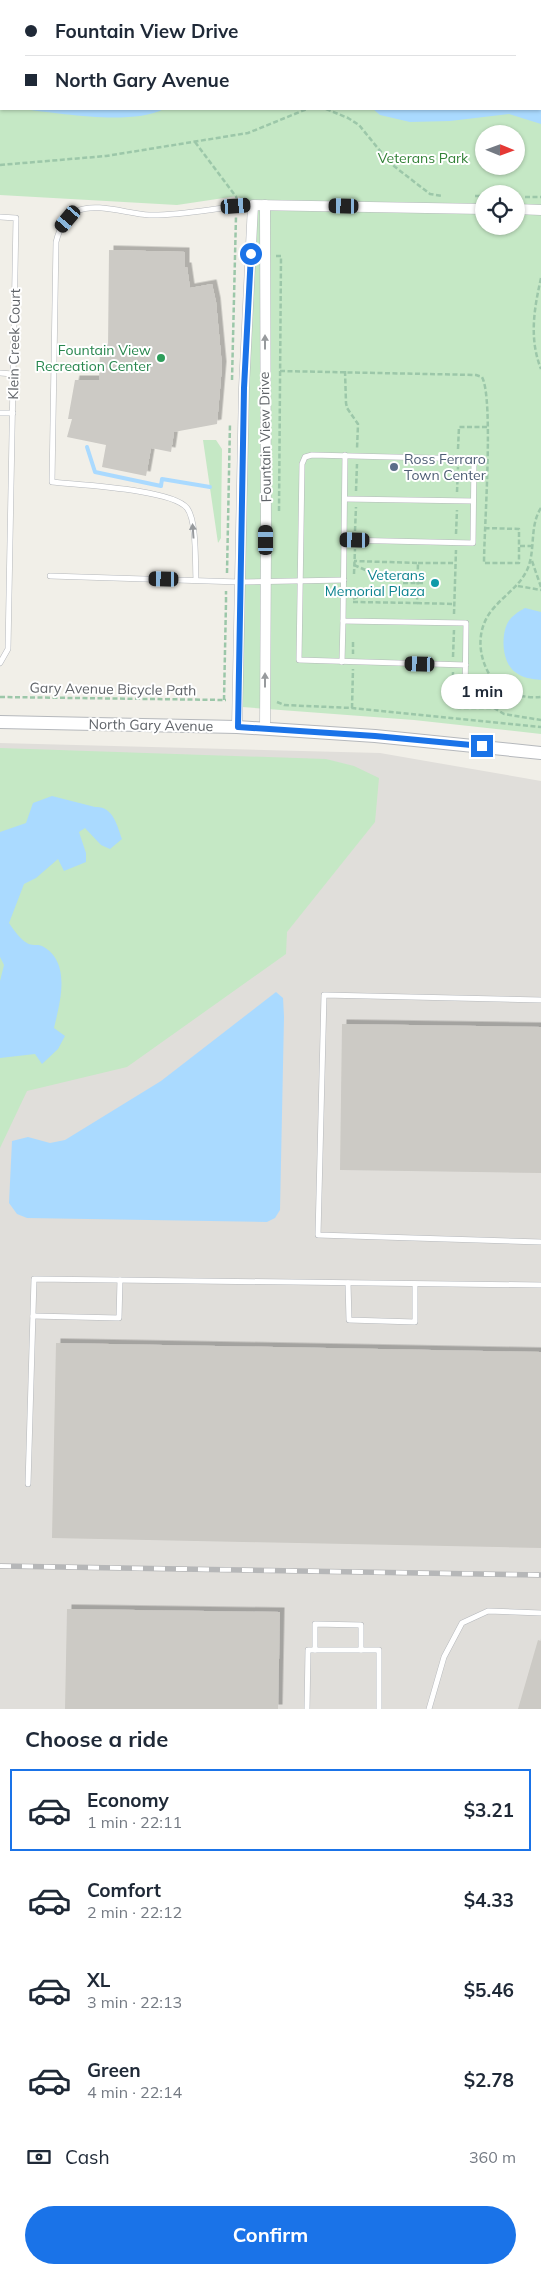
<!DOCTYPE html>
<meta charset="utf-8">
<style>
body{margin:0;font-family:Mulish,sans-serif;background:#f2f2f3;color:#1f2937;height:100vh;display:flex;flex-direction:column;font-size:19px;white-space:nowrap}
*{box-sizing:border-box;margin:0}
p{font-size:16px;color:#747a83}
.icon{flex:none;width:28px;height:28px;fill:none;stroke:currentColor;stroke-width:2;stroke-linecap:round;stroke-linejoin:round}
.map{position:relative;height:1709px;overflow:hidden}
.drawer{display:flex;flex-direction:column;background:#fff;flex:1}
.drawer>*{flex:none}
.banner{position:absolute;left:0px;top:0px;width:541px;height:110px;box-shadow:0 1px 4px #0004;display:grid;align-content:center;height:110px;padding:0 25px;background:#fff}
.needle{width:32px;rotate:91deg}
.controls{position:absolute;left:475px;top:125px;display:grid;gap:10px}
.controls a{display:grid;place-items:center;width:50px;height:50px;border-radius:50%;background:#fff;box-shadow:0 1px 4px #0004;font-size:25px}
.end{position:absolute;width:22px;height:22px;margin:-11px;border:6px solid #1a73e8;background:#fff;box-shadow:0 0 0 2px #fff}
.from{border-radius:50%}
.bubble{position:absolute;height:35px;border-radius:18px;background:#fff;box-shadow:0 1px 4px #0004;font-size:16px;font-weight:700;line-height:35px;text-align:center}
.car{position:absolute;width:15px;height:30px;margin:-15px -8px;border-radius:6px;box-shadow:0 0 4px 1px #0007;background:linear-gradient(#222 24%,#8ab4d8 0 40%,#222 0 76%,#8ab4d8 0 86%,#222 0)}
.banner b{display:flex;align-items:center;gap:18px;height:48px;font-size:19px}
.banner b+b{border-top:1px solid #e0e1e3}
.banner i{width:12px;height:12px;background:#1f2937}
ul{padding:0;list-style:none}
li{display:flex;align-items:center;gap:15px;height:82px;margin:0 10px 8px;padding:0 15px;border:2px solid transparent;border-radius:0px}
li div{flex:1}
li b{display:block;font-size:19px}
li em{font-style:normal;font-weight:700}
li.current{border-color:#1a73e8}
li>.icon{width:45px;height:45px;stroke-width:1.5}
h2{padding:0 25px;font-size:22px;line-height:60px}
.pay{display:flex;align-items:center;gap:12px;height:55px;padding:0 25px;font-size:19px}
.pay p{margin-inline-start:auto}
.primary-button{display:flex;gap:10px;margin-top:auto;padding:10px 25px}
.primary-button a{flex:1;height:58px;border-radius:30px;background:#1a73e8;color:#fff;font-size:20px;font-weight:700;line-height:58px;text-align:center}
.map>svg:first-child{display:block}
</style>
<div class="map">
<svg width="541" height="1709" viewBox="0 0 541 1709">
<defs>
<filter id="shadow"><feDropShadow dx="4.5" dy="-4.5" stdDeviation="0" flood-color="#0004"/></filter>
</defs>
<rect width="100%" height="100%" fill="#f1efe8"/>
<path fill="#e0deda" d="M0 743 380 753 541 781V1709H0Z"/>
<g fill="#c5e8c5" fill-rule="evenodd">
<path d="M0 0H541V734L414 720 242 707 253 205 237 196 177 205 0 195ZM1 1H540V109H1ZM484 134H516V166H484ZM484 194H516V226H484Z"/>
<path d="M203 440H216L222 449 221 527V538L218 543Z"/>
<path d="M0 748 326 759 354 766 379 778 375 822 287 932 286 954 127 1067 27 1091 0 1148Z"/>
</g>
<g fill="#aadaff">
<path d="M0 0H136L137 1H1V106Z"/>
<path d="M438 0H541V124L509 114 450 121 410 122 380 115 373 109H540V1H435Z"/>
<path d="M21 109H164C130 126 60 113 21 109Z"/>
<path d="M525 608 541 612V680C531 679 523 678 515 672 502 662 501 637 507 624 511 616 518 612 525 608Z"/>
<path d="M52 796 95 807C113 806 117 825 122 839L110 849 101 845 85 828 79 832 86 853V862L64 871 58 859 36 878 24 884 9 923C13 929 21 940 27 943 31 946 38 944 42 946 72 962 60 1002 54 1028L65 1036 58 1049 42 1064 35 1054 0 1058V981L4 965 0 957V832L26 823 33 803Z"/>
<path d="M276 992 283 998 284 1017 280 1210 275 1218 267 1222 27 1218 17 1214 9 1203 12 1141 28 1137 50 1143 65 1140 161 1081Z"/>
</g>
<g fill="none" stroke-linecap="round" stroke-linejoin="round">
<path stroke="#aadaff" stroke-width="4" d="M87 447 95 472 161 486 162 479 210 487"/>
</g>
<g fill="#cccac5" filter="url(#shadow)">
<path d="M109 250 185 252V267H187L190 288 212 284 216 302 222 366 217 424 174 432 171 452 151 448 146 476 102 467 106 445 67 437 72 419H68L75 380H99L100 349 108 350Z"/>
<path d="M342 1024 541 1027V1173L340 1170Z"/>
<path d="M56 1343 541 1352V1548L52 1538Z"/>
<path d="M67 1609 280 1612 278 1709H65Z"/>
<path d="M538 1640 541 1641V1709H518Z"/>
</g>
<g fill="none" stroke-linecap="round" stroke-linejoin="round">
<g stroke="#b5b8bc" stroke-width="6">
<g id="service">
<path d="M0 217 16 218 8 649 0 663"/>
<path d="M0 373 13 374"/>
<path d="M0 413H13"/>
<path d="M345 499 473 501"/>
<path d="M344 540 345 455"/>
<path d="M50 576 240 582 344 580"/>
<path d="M196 580C195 563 197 521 187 508 172 489 78 485 52 482L56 242C59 230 64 217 77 211 96 202 128 214 149 215 183 216 219 207 253 205"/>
<path d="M342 662 343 621"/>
<path d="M465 698 466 623 343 621 344 540 473 543 474 459 312 455 305 457 302 464 299 660 466 665"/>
<path d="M541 1000 324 995 318 1235 541 1242"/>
<path d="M348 1283 349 1320 415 1322V1284"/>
<path d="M33 1316 119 1318 120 1280"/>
<path d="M28 1484 34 1279 541 1285"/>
<path d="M315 1650V1624L361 1625V1650"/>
<path d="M307 1709 308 1650H379V1709"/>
<path d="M429 1709 444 1657 462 1623 488 1611 541 1613"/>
</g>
</g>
<g stroke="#b5b8bc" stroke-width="11">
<g id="minor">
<path d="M265 205 266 540 265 729"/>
<path d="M516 209 541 210"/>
<path d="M237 727 244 388 253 205 484 209"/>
</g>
</g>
<g stroke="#b5b8bc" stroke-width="14">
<path id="tertiary" d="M0 722 237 727 375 736 541 753"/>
</g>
<g stroke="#9cc7a9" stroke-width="2.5" stroke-dasharray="5 2.5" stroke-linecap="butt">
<path d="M190 0 191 1"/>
<path d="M399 1 400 0"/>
<path d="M326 109 348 118 359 125 390 163 430 194 442 196"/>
<path d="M195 142 237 198"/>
<path d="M0 165 106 156 248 133 307 109"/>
<path d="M475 196H484"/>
<path d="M525 197H541"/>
<path d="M276 256H281L279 512"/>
<path d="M541 278C534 309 529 339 541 369"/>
<path d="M280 371 476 375 482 377C494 399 484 529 484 563H519V529L484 528"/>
<path d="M345 371 346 403 347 408 358 424 357 449"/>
<path d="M232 380 236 216"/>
<path d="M458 449 459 427H487"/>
<path d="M356 491 357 464"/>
<path d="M457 492 458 467"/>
<path d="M541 508C529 526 536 551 527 570 519 587 504 595 492 610 475 631 478 659 493 680 502 693 526 699 541 697"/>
<path d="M355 531 356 507"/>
<path d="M456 534 457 510"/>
<path d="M520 546H532"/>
<path d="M532 561 541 587"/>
<path d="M418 563H455"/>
<path d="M354 565 370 572"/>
<path d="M227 573 230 423"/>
<path d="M354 574 355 549"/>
<path d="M403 583H424"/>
<path d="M518 586 541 590"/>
<path d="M353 599 369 592"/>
<path d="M226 602V591"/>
<path d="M353 602 417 603 418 563 354 561"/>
<path d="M417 603 455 604"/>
<path d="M454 614 456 550"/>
<path d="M353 642V654"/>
<path d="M453 657 454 630"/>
<path d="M453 672 452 704 458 708H494L504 714 541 720"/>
<path d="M0 697 226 700"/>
<path d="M224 700 226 602"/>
<path d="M277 702 284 705 352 708 541 727"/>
<path d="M497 702 516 695"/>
<path d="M352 708 353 669"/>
<path d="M494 708 501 688"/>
</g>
<use href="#service" stroke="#fff" stroke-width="5"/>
<use href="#minor" stroke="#fff" stroke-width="10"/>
<use href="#tertiary" stroke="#fff" stroke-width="12"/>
<g stroke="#b6b7b8" stroke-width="5.5">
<path id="rail" d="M0 1566 541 1575"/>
</g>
<use href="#rail" stroke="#fff" stroke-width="4" stroke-dasharray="11" stroke-linecap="butt"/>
</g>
<defs><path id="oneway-solid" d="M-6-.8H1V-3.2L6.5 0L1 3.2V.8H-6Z" transform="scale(1.25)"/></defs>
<g fill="#979a9d">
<use href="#oneway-solid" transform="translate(265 342) rotate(-90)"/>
<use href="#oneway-solid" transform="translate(193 531) rotate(-94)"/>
<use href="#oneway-solid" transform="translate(265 680) rotate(-90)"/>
</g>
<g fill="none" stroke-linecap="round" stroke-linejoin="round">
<path stroke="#1a73e8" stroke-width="6" d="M251 254 244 388 238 727 375 736 482 746"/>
</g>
<circle fill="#2e9e5b" stroke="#fff" stroke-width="2" cx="161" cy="358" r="5"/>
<circle fill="#5c6f8a" stroke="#fff" stroke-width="2" cx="394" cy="467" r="5"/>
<circle fill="#0f9aa8" stroke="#fff" stroke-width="2" cx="435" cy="583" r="5"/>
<g text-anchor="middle" stroke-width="4" stroke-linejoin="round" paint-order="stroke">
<g font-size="14" fill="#348238" stroke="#fff">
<text x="423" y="163">Veterans Park</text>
</g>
<g font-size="14" fill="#5f6368" stroke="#fff">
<text transform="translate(14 344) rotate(-89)" y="5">Klein Creek Court</text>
<text transform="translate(265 437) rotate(-91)" y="5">Fountain View Drive</text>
<text transform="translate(113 689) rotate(1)" y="5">Gary Avenue Bicycle Path</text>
<text transform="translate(151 725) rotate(1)" y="5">North Gary Avenue</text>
</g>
<g font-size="14" fill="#27864d" stroke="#fff" text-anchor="end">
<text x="151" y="355">Fountain View<tspan x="151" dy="16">Recreation Center</tspan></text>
</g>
<g font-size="14" fill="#4e5e75" stroke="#fff" text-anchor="start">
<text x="404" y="464">Ross Ferraro<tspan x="404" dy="16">Town Center</tspan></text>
</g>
<g font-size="14" fill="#0d838f" stroke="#fff" text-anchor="end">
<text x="425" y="580">Veterans<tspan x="425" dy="16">Memorial Plaza</tspan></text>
</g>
</g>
</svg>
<div class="controls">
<a><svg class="needle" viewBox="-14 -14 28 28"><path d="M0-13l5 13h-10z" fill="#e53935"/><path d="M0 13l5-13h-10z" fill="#747a83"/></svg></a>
<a><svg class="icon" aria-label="locate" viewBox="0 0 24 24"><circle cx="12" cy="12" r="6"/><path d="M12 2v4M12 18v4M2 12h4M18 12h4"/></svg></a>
</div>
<i class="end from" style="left:251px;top:254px"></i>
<i class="end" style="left:482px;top:746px"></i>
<div class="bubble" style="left:441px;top:674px;width:82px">1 min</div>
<i class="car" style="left:236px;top:206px;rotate:86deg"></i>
<i class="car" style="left:344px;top:206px;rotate:271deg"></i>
<i class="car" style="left:68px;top:219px;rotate:220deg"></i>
<i class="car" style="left:266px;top:540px;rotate:0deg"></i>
<i class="car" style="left:355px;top:540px;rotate:271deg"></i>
<i class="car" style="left:164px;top:579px;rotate:271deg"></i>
<i class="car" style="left:420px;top:664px;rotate:272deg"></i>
<div class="banner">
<b><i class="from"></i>Fountain View Drive</b>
<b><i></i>North Gary Avenue</b>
</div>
</div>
<section class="drawer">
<h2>Choose a ride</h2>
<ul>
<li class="current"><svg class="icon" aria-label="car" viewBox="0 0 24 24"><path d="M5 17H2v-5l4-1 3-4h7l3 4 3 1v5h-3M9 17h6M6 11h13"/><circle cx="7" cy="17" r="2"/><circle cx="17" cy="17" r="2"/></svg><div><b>Economy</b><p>1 min · 22:11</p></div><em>$3.21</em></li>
<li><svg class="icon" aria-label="car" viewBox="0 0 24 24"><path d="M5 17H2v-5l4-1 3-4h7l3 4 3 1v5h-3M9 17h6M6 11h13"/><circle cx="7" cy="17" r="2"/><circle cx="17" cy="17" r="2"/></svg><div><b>Comfort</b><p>2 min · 22:12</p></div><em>$4.33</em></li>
<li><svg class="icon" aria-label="car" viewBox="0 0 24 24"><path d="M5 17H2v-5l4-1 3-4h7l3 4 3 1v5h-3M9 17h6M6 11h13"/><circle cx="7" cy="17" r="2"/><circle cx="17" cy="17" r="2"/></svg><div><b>XL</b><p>3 min · 22:13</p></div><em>$5.46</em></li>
<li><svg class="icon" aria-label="car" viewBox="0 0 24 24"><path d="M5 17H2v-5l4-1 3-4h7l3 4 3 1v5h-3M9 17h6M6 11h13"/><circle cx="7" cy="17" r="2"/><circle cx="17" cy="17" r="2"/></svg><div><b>Green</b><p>4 min · 22:14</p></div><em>$2.78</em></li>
</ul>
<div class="pay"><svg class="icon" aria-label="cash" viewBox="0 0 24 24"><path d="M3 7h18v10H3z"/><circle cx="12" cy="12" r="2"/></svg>Cash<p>360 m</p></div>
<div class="primary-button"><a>Confirm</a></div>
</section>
